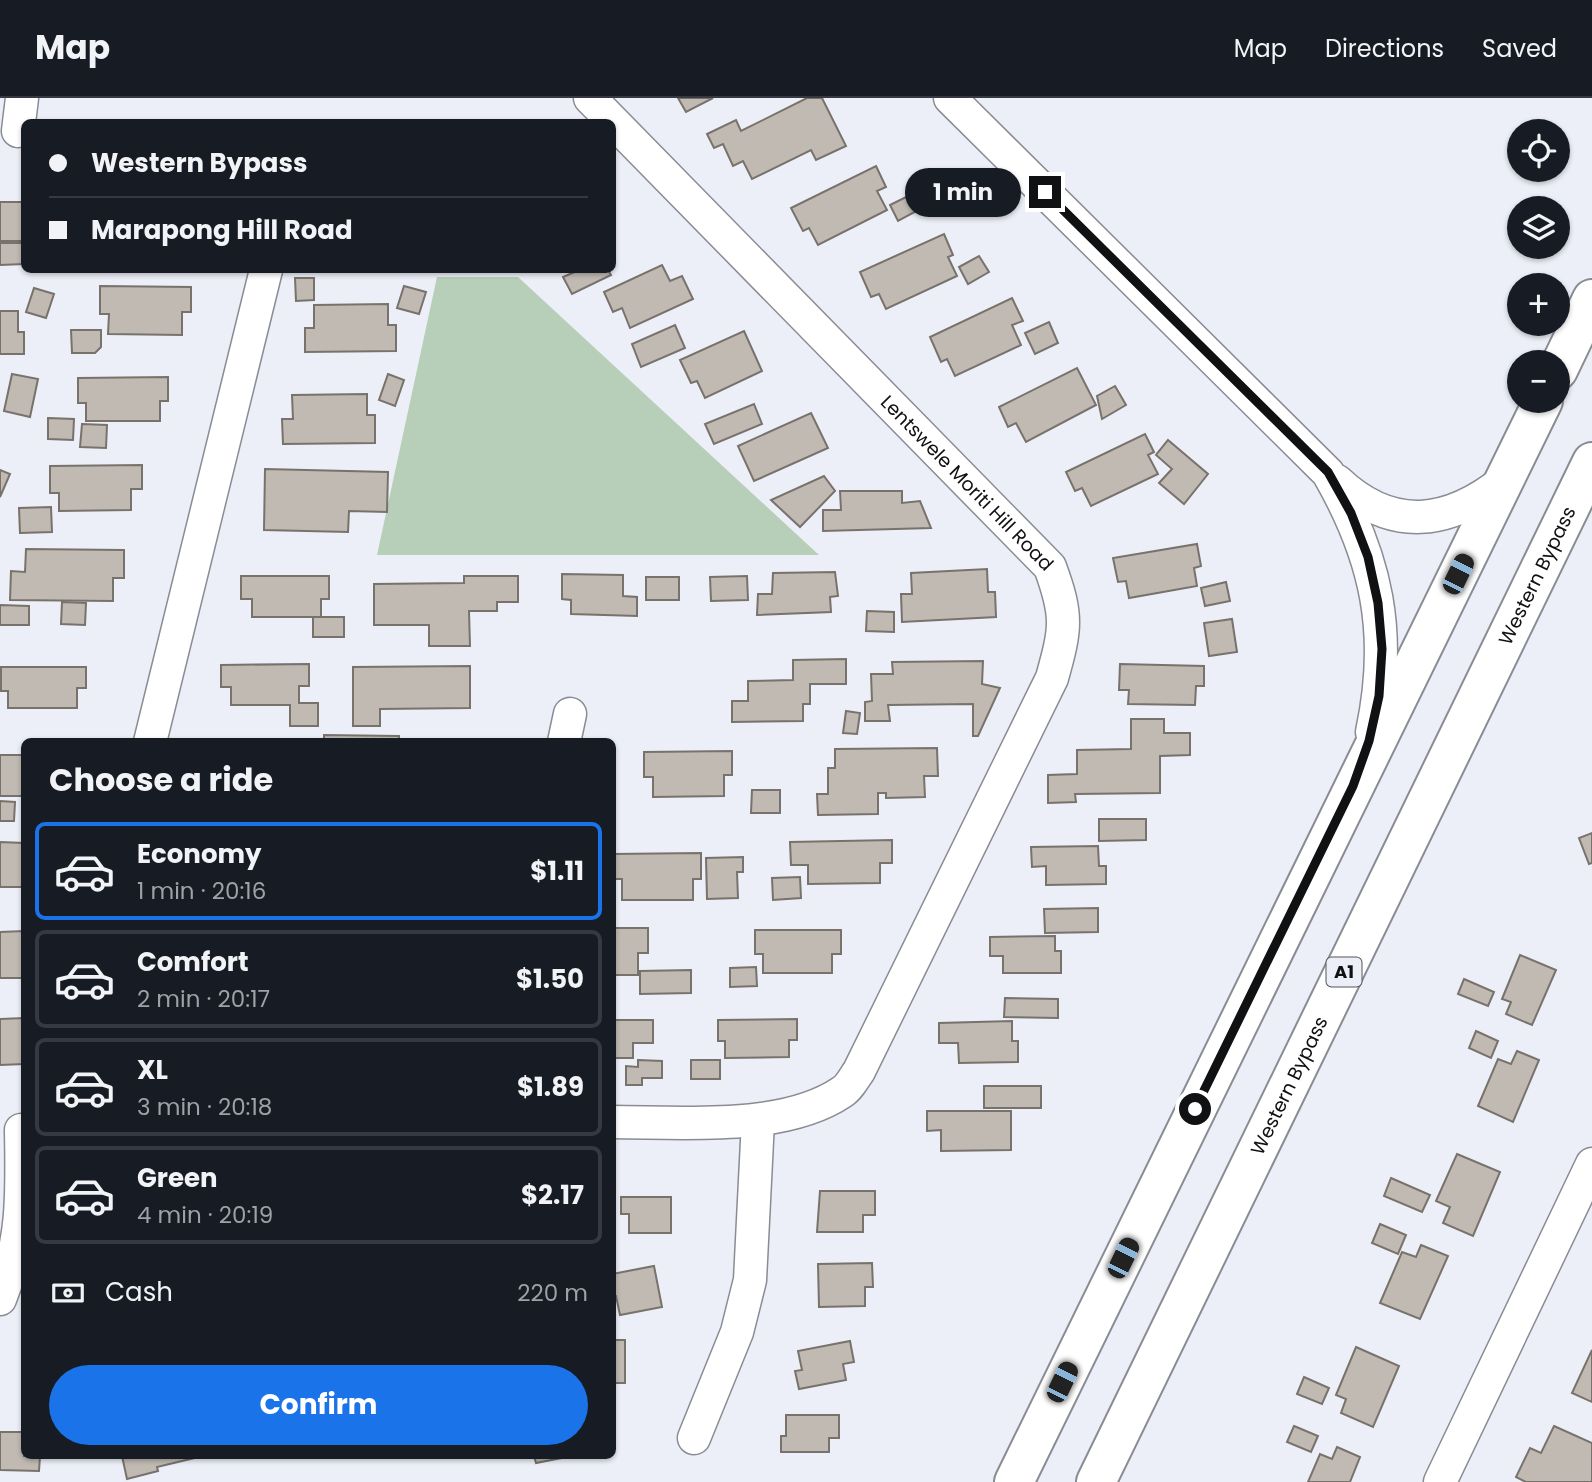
<!DOCTYPE html>
<meta charset="utf-8">
<style>
body{margin:0;font-family:Poppins,sans-serif;background:#20242c;color:#f1f3f6;height:100vh;display:flex;flex-direction:column;font-size:26px;white-space:nowrap}
*{box-sizing:border-box;margin:0}
p{font-size:23px;color:#9ea1a6}
.icon{flex:none;width:38px;height:38px;fill:none;stroke:currentColor;stroke-width:2;stroke-linecap:round;stroke-linejoin:round}
.map{position:relative;flex:1;overflow:hidden}
.panel{position:absolute;left:21px;top:640px;width:595px;height:721px;display:flex;flex-direction:column;background:#171b24;border-radius:10px;box-shadow:0 2px 5px #0004}
.panel>*{flex:none}
.banner{position:absolute;left:21px;top:21px;width:595px;height:154px;border-radius:10px;box-shadow:0 2px 5px #0004;display:grid;align-content:center;height:154px;padding:0 28px;background:#171b24}
.buttons{position:absolute;left:1507px;top:21px;display:grid;gap:14px}
.buttons a{display:grid;place-items:center;width:63px;height:63px;border-radius:50%;background:#171b24;box-shadow:0 2px 5px #0004;font-size:35px}
.end{position:absolute;width:32px;height:32px;margin:-16px;border:9px solid #101113;background:#fff;box-shadow:0 0 0 4px #fff}
.from{border-radius:50%}
.bubble{position:absolute;height:49px;border-radius:24px;background:#171b24;box-shadow:0 2px 5px #0004;font-size:23px;font-weight:700;line-height:49px;text-align:center}
.car{position:absolute;width:21px;height:42px;margin:-21px -10px;border-radius:9px;box-shadow:0 0 5px 2px #0007;background:linear-gradient(#222 24%,#8ab4d8 0 40%,#222 0 76%,#8ab4d8 0 86%,#222 0)}
.banner b{display:flex;align-items:center;gap:24px;height:66px;font-size:26px}
.banner b+b{border-top:2px solid #363941}
.banner i{width:18px;height:18px;background:#f1f3f6}
ul{padding:0;list-style:none}
li{display:flex;align-items:center;gap:21px;height:98px;margin:0 14px 10px;padding:0 14px;border:4px solid #363941;border-radius:10px}
li div{flex:1}
li b{display:block;font-size:26px}
li em{font-style:normal;font-weight:700}
li.selected{border-color:#1a73e8}
li>.icon{width:63px;height:63px;stroke-width:1.5}
h2{padding:0 28px;font-size:32px;line-height:84px}
.pay{display:flex;align-items:center;gap:18px;height:77px;padding:0 28px;font-size:26px}
.pay p{margin-inline-start:auto}
.action{display:flex;gap:14px;margin-top:auto;padding:14px 28px}
.action a{flex:1;height:80px;border-radius:42px;background:#1a73e8;color:#fff;font-size:28px;font-weight:700;line-height:80px;text-align:center}
header{display:flex;align-items:center;gap:42px;box-sizing:border-box;height:98px;padding:0 35px;background:#171b24;border-bottom:2px solid #363941}
header strong{font-size:33px}
nav{display:flex;gap:38px;margin-inline-start:auto;font-size:24px}
.map>svg:first-child{display:block}
</style>
<header>
<strong>Map</strong>
<nav><a>Map</a><a>Directions</a><a>Saved</a></nav>
</header>
<div class="map">
<svg width="1592" height="1384" viewBox="0 0 1592 1384">
<rect width="100%" height="100%" fill="#eceff7"/>
<path fill="#b7ceb8" d="M437 179H518L819 457H377Z"/>
<g fill="#c0bab3" stroke="#78726c" stroke-width="2">
<path d="M678 0H713L686 14Z"/>
<path d="M807 0H822L846 48 816 62 811 52 752 81 743 63 733 68 723 46 714 50 707 36 736 22 741 33Z"/>
<path d="M876 68 886 89 877 93 887 112 818 147 809 130 803 133 791 110Z"/>
<path d="M914 95 922 110 898 123 890 107Z"/>
<path d="M0 104H23L24 143H0Z"/>
<path d="M944 136 953 157 948 159 957 178 886 211 879 196 871 199 860 174Z"/>
<path d="M0 145H24V166L0 167Z"/>
<path d="M979 158 989 174 968 186 959 169Z"/>
<path d="M662 167 670 183 682 178 693 201 630 230 622 210 613 214 604 194Z"/>
<path d="M579 172H608L611 177 572 196 563 179Z"/>
<path d="M295 180H314V202L296 203Z"/>
<path d="M100 188 191 189V214H182V237L108 236 109 216H100Z"/>
<path d="M404 188 426 194 419 216 397 210Z"/>
<path d="M34 190 54 196 46 220 26 214Z"/>
<path d="M1012 200 1023 223 1012 227 1021 247 955 278 947 261 941 264 930 239Z"/>
<path d="M388 206V227H396V253L305 254V230H314V207Z"/>
<path d="M0 213H18V234H24V256H0Z"/>
<path d="M1049 224 1058 245 1035 256 1025 235Z"/>
<path d="M675 227 685 250 641 269 632 246Z"/>
<path d="M71 232H101V249L95 255H72Z"/>
<path d="M744 233 762 273 705 300 697 283 691 285 680 262Z"/>
<path d="M1077 270 1096 307 1026 344 1016 325 1008 329 999 309Z"/>
<path d="M12 276 38 281 30 319 4 313Z"/>
<path d="M388 276 404 282 395 308 379 302Z"/>
<path d="M168 279V303H160V323H86V305H78V280Z"/>
<path d="M1115 288 1126 307 1102 321 1097 298Z"/>
<path d="M367 296V317H375V345L283 346 282 321H293L292 297Z"/>
<path d="M754 306 762 326 714 346 705 326Z"/>
<path d="M811 315 828 350 754 383 738 348Z"/>
<path d="M48 320 74 321 73 342 48 341Z"/>
<path d="M82 326 107 327 106 350 80 349Z"/>
<path d="M1145 336 1154 354 1148 357 1158 376 1091 408 1082 390 1075 393 1066 374Z"/>
<path d="M1168 342 1208 376 1184 406 1159 385 1172 371 1156 357Z"/>
<path d="M142 367V391H131V412L59 413V395H50V368Z"/>
<path d="M265 371 388 374 387 414 349 413 348 434 264 432Z"/>
<path d="M0 372 10 376 0 399Z"/>
<path d="M824 378 835 393 800 429 771 402Z"/>
<path d="M840 393H902V405L920 403 931 430 823 433V412H841Z"/>
<path d="M51 409 52 434 20 435 19 410Z"/>
<path d="M1197 446 1201 468 1194 470 1197 488 1129 500 1126 483 1118 484 1113 460Z"/>
<path d="M26 451 124 452V480H113V503L10 502 11 473 25 474Z"/>
<path d="M987 471 988 494H995L996 519 902 524 901 496H912L911 475Z"/>
<path d="M835 474 838 498 830 499 831 514 757 517 758 496H772L773 475Z"/>
<path d="M562 476 623 477V498L637 499V518L571 516V502L562 501Z"/>
<path d="M241 478H329V501H321V519H252V501H241Z"/>
<path d="M464 478H518V504H497V513H469L470 548H429V527H374V486L464 485Z"/>
<path d="M747 478 748 502 711 503 710 479Z"/>
<rect x="646" y="479" width="33" height="23"/>
<path d="M1226 484 1230 503 1205 508 1201 490Z"/>
<path d="M62 504 86 505 85 527 61 526Z"/>
<path d="M0 507 29 508V527H0Z"/>
<path d="M867 513 894 514V534L866 533Z"/>
<rect x="313" y="519" width="31" height="20"/>
<path d="M1232 521 1237 554 1209 558 1204 525Z"/>
<path d="M846 561V586H810V606H803V623L732 624V603H748V583L793 582V562Z"/>
<path d="M983 563 982 586 1000 590 978 638H973V606L888 607 890 623H865V604L872 603 871 576H893L892 564Z"/>
<path d="M309 566V588H299V605H318V628H290V607H231V589H221V567Z"/>
<path d="M1120 566 1204 568V588H1196L1195 607 1128 606 1129 592H1119Z"/>
<path d="M470 568V610L380 611V628H353V569Z"/>
<path d="M1 569H86V590H77V610H8V593H1Z"/>
<path d="M846 613 860 615 857 636 843 635Z"/>
<path d="M1131 621H1164V635H1190V657L1160 658V695L1075 696 1076 704 1048 705V677L1077 676V652L1131 651Z"/>
<path d="M324 637 399 638V644H324Z"/>
<path d="M937 650 938 678H924L925 699 886 700V695H878V716L818 717 817 696H828V670H835V651Z"/>
<path d="M732 653V677H724V698L653 699V679H644V654Z"/>
<rect x="0" y="657" width="24" height="41"/>
<path d="M752 692H780V715H751Z"/>
<path d="M0 703 15 704 14 723H0Z"/>
<path d="M1099 721H1146V742L1099 743Z"/>
<path d="M1592 735V765L1589 766 1579 740Z"/>
<path d="M892 742V765H880V785L808 786V767H791L790 744Z"/>
<path d="M0 744 24 745V789H0Z"/>
<path d="M1098 748 1099 768H1106V786L1046 787V768L1032 769 1031 749Z"/>
<path d="M701 755V781H693V802H622V781H613L612 756Z"/>
<path d="M743 759V774H737L738 800 707 801 706 760Z"/>
<path d="M800 779 801 800 773 802 772 780Z"/>
<path d="M1098 810V834L1045 835 1044 811Z"/>
<path d="M612 830H648V855H638V877H612Z"/>
<path d="M755 832H841V856H832V875H763V856H755Z"/>
<path d="M24 833V880H0V834Z"/>
<path d="M1055 838V853H1061V875H1003V858H990V839Z"/>
<path d="M1520 857 1556 872 1532 927 1506 916 1511 904 1502 901Z"/>
<path d="M756 869 757 888 730 889V870Z"/>
<path d="M691 872V895L640 896V873Z"/>
<path d="M1464 881 1494 894 1488 908 1458 896Z"/>
<path d="M1005 900 1058 901V920L1004 919Z"/>
<path d="M24 920V966L0 967V921Z"/>
<path d="M797 921V942H789V959L725 960V943H718V922Z"/>
<path d="M612 922H653V945H633V960H612Z"/>
<path d="M1012 923V943H1018V964L959 965 958 945H939V925Z"/>
<path d="M1476 933 1498 943 1491 960 1469 950Z"/>
<path d="M1517 953 1539 962 1513 1024 1478 1008 1498 961 1511 966Z"/>
<path d="M638 962 662 963V980H642V987H626V968L638 969Z"/>
<rect x="691" y="962" width="29" height="19"/>
<rect x="984" y="988" width="57" height="22"/>
<path d="M927 1013H1011V1052L941 1053V1032L927 1033Z"/>
<path d="M1457 1056 1500 1074 1473 1138 1443 1125 1450 1109 1436 1103Z"/>
<path d="M1391 1080 1430 1097 1422 1114 1384 1098Z"/>
<path d="M820 1093H875V1117H863V1134H817Z"/>
<path d="M621 1099H671V1135H629V1116H621Z"/>
<path d="M1380 1126 1406 1137 1398 1156 1372 1145Z"/>
<path d="M1421 1147 1448 1158 1420 1221 1380 1205 1402 1154 1416 1159Z"/>
<path d="M872 1165 873 1189H865V1208L819 1209 818 1166Z"/>
<path d="M654 1168 662 1209 620 1217 616 1198H612V1176Z"/>
<rect x="612" y="1242" width="13" height="43"/>
<path d="M850 1243 854 1264 843 1266 846 1282 799 1291 795 1273 802 1272 798 1253Z"/>
<path d="M1356 1249 1399 1268 1373 1329 1341 1315 1346 1301 1336 1297Z"/>
<path d="M1592 1252V1304L1572 1295Z"/>
<path d="M1304 1279 1329 1290 1322 1306 1297 1296Z"/>
<path d="M786 1317H839V1340H829V1354H781V1338H786Z"/>
<path d="M1294 1328 1318 1338 1311 1354 1287 1344Z"/>
<path d="M1554 1328 1592 1345V1384H1526L1516 1379 1530 1350 1541 1355Z"/>
<path d="M0 1334H24V1358H40L39 1373 0 1372Z"/>
<path d="M1337 1349 1360 1359 1350 1384H1308L1320 1356 1332 1361Z"/>
<path d="M122 1358H203L157 1369 158 1373 127 1381Z"/>
<path d="M402 1358H451V1359L402 1360Z"/>
<path d="M534 1358H572L536 1365Z"/>
</g>
<g fill="none" stroke-linecap="round" stroke-linejoin="round">
<g stroke="#8a8c94" stroke-width="35">
<g id="street">
<path id="s1" d="M590 0 1050 469C1068 518 1066 530 1052 580L859 973C854 980 849 990 842 994 783 1034 680 1024 612 1024"/>
<path d="M950 0 1328 375C1377 460 1393 536 1372 634"/>
<path d="M18 33 22 0"/>
<path d="M1337 383C1392 435 1449 427 1505 382"/>
<path d="M150 644 266 172"/>
<path d="M564 644 570 616"/>
<path d="M0 1201C24 1142 22 1094 21 1032"/>
<path d="M694 1340 737 1234 750 1182 758 1023"/>
<path d="M1440 1384 1592 1066"/>
</g>
</g>
<g stroke="#8a8c94" stroke-width="42">
<g id="highway">
<path d="M1558 272 1592 201"/>
<path d="M1014 1384 1543 303"/>
<path id="s2" d="M1096 1384 1592 364"/>
</g>
</g>
<use href="#street" stroke="#fff" stroke-width="32"/>
<use href="#highway" stroke="#fff" stroke-width="38"/>
</g>
<g fill="none" stroke-linecap="round" stroke-linejoin="round">
<path stroke="#101113" stroke-width="9" d="M1045 94 1328 374 1351 415 1368 459 1378 505 1382 551 1379 598 1369 643 1353 688 1195 1011"/>
</g>
<g text-anchor="middle" stroke-width="7" stroke-linejoin="round" paint-order="stroke">
<rect fill="#eceff7" stroke="#525457" stroke-width="2" x="1326.5" y="859.5" width="35" height="29" rx="5"/>
<g font-size="18" font-weight="bold" fill="#101113">
<text x="1344" y="880">A1</text>
</g>
<g font-size="19" fill="#101113" stroke="#eceff7">
<text dy="7" stroke="none"><textPath href="#s1" startOffset="539">Lentswele Moriti Hill Road</textPath></text>
<text dy="7" stroke="none"><textPath href="#s2" startOffset="1008">Western Bypass</textPath></text>
<text dy="7" stroke="none"><textPath href="#s2" startOffset="441">Western Bypass</textPath></text>
</g>
</g>
</svg>
<div class="buttons">
<a><svg class="icon" aria-label="locate" viewBox="0 0 24 24"><circle cx="12" cy="12" r="6"/><path d="M12 2v4M12 18v4M2 12h4M18 12h4"/></svg></a>
<a><svg class="icon" aria-label="layers" viewBox="0 0 24 24"><path d="M12 4l9 5-9 5-9-5zM3 14l9 5 9-5"/></svg></a>
<a>+</a>
<a>−</a>
</div>
<i class="end from" style="left:1195px;top:1011px"></i>
<i class="end" style="left:1045px;top:94px"></i>
<div class="bubble" style="left:905px;top:70px;width:116px">1 min</div>
<i class="car" style="left:1458px;top:476px;rotate:26deg"></i>
<i class="car" style="left:1123px;top:1160px;rotate:26deg"></i>
<i class="car" style="left:1062px;top:1284px;rotate:26deg"></i>
<div class="banner">
<b><i class="from"></i>Western Bypass</b>
<b><i></i>Marapong Hill Road</b>
</div>
<section class="panel">
<h2>Choose a ride</h2>
<ul>
<li class="selected"><svg class="icon" aria-label="car" viewBox="0 0 24 24"><path d="M5 17H2v-5l4-1 3-4h7l3 4 3 1v5h-3M9 17h6M6 11h13"/><circle cx="7" cy="17" r="2"/><circle cx="17" cy="17" r="2"/></svg><div><b>Economy</b><p>1 min · 20:16</p></div><em>$1.11</em></li>
<li><svg class="icon" aria-label="car" viewBox="0 0 24 24"><path d="M5 17H2v-5l4-1 3-4h7l3 4 3 1v5h-3M9 17h6M6 11h13"/><circle cx="7" cy="17" r="2"/><circle cx="17" cy="17" r="2"/></svg><div><b>Comfort</b><p>2 min · 20:17</p></div><em>$1.50</em></li>
<li><svg class="icon" aria-label="car" viewBox="0 0 24 24"><path d="M5 17H2v-5l4-1 3-4h7l3 4 3 1v5h-3M9 17h6M6 11h13"/><circle cx="7" cy="17" r="2"/><circle cx="17" cy="17" r="2"/></svg><div><b>XL</b><p>3 min · 20:18</p></div><em>$1.89</em></li>
<li><svg class="icon" aria-label="car" viewBox="0 0 24 24"><path d="M5 17H2v-5l4-1 3-4h7l3 4 3 1v5h-3M9 17h6M6 11h13"/><circle cx="7" cy="17" r="2"/><circle cx="17" cy="17" r="2"/></svg><div><b>Green</b><p>4 min · 20:19</p></div><em>$2.17</em></li>
</ul>
<div class="pay"><svg class="icon" aria-label="cash" viewBox="0 0 24 24"><path d="M3 7h18v10H3z"/><circle cx="12" cy="12" r="2"/></svg>Cash<p>220 m</p></div>
<div class="action"><a>Confirm</a></div>
</section>
</div>
